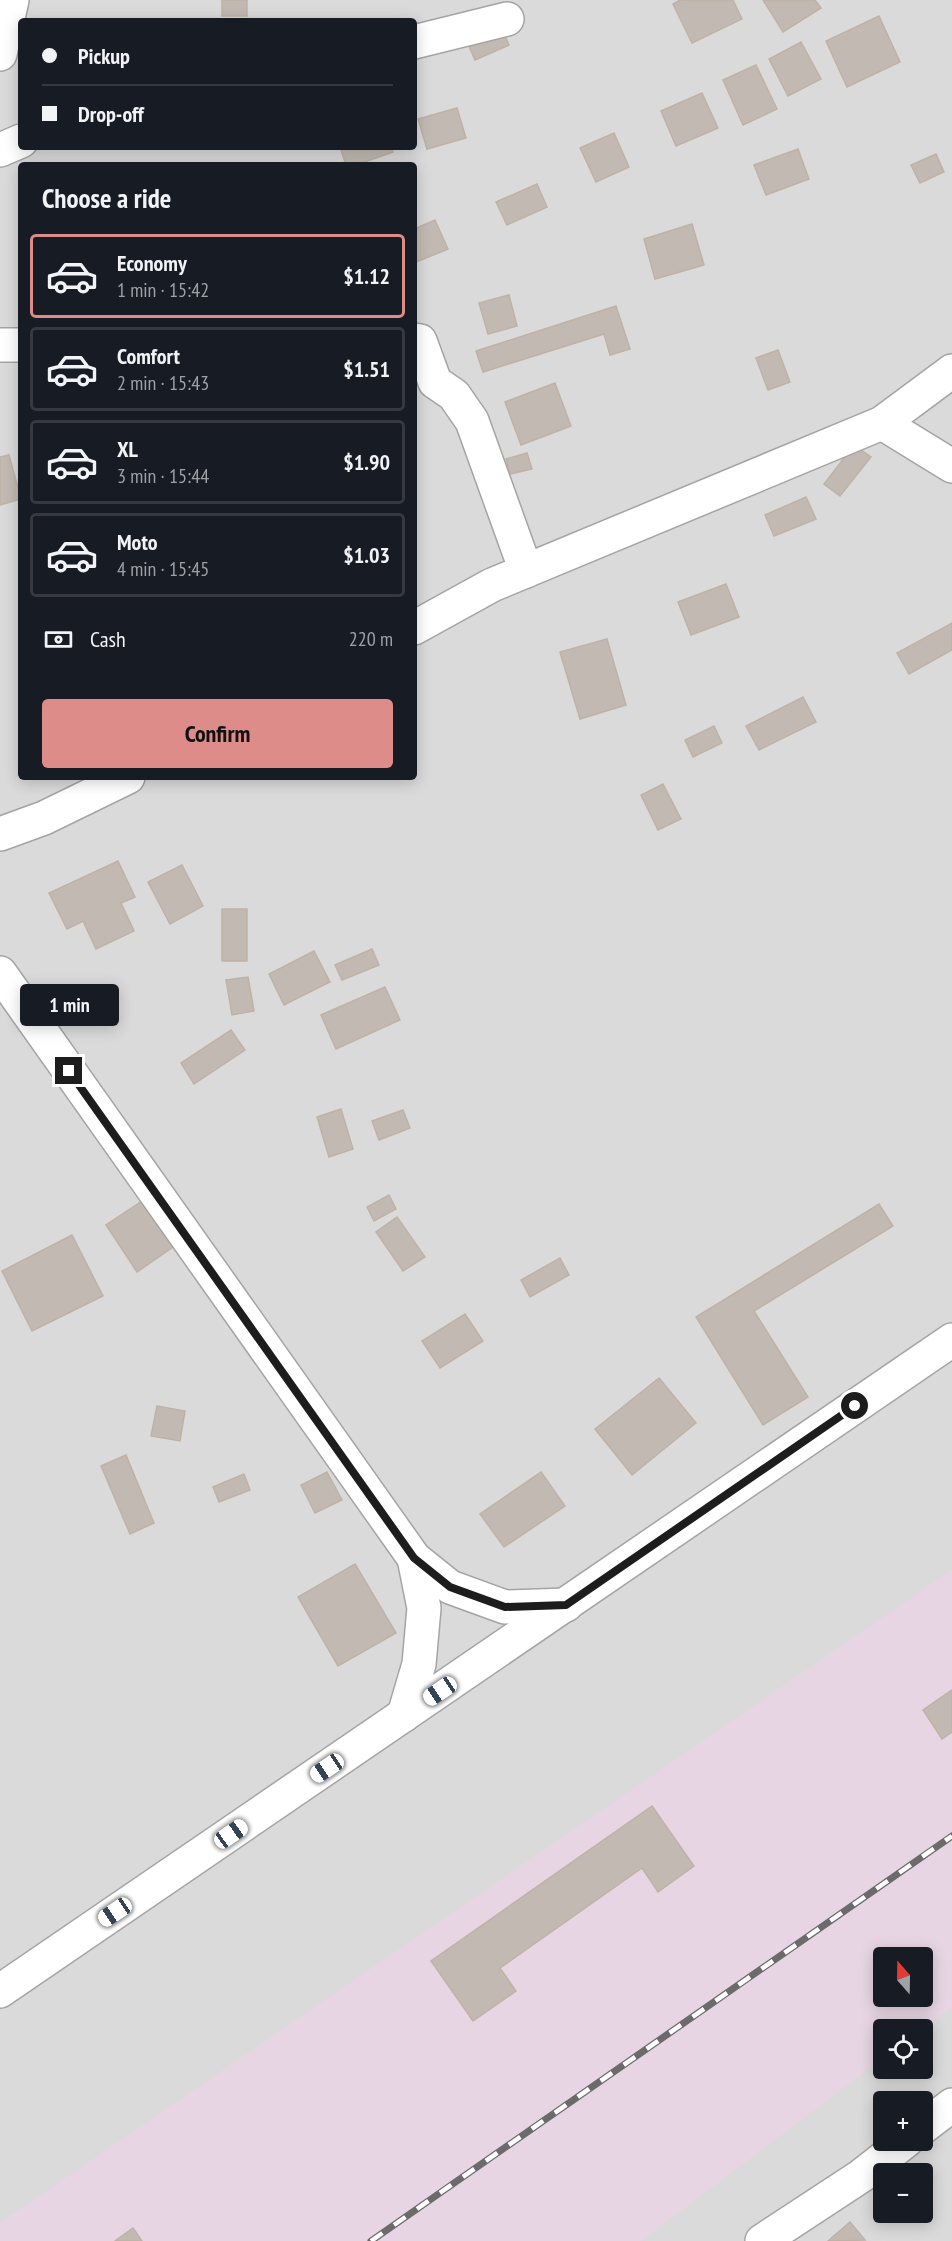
<!DOCTYPE html>
<meta charset="utf-8">
<style>
body{margin:0;font-family:"PT Sans Narrow",sans-serif;background:#242831;color:#f1f3f6;height:100vh;display:flex;flex-direction:column;font-size:22px;white-space:nowrap}
*{box-sizing:border-box;margin:0}
p{font-size:20px;color:#9ea1a6}
.icon{flex:none;width:33px;height:33px;fill:none;stroke:currentColor;stroke-width:2;stroke-linecap:round;stroke-linejoin:round}
.map{position:relative;flex:1;overflow:hidden}
.panel{position:absolute;left:18px;top:162px;width:399px;height:618px;display:flex;flex-direction:column;background:#171b24;border-radius:6px;box-shadow:0 3px 15px #0003}
.panel>*{flex:none}
.guide{position:absolute;left:18px;top:18px;width:399px;height:132px;border-radius:6px;box-shadow:0 3px 15px #0003;display:grid;align-content:center;height:132px;padding:0 24px;background:#171b24}
.needle{width:39px;rotate:340deg}
.tools{position:absolute;left:873px;top:1947px;display:grid;gap:12px}
.tools a{display:grid;place-items:center;width:60px;height:60px;border-radius:6px;background:#171b24;box-shadow:0 3px 15px #0003;font-size:30px}
.end{position:absolute;width:27px;height:27px;margin:-14px;border:8px solid #1d1d1d;background:#fff;box-shadow:0 0 0 3px #fff}
.from{border-radius:50%}
.bubble{position:absolute;height:42px;border-radius:6px;background:#171b24;box-shadow:0 3px 15px #0003;font-size:20px;font-weight:700;line-height:42px;text-align:center}
.car{position:absolute;width:18px;height:36px;margin:-18px -9px;border-radius:8px;box-shadow:0 0 4px 2px #0007;background:linear-gradient(#fff 24%,#345 0 40%,#fff 0 76%,#345 0 86%,#fff 0)}
.guide b{display:flex;align-items:center;gap:21px;height:57px;font-size:22px}
.guide b+b{border-top:2px solid #363941}
.guide i{width:15px;height:15px;background:#f1f3f6}
ul{padding:0;list-style:none}
li{display:flex;align-items:center;gap:18px;height:84px;margin:0 12px 9px;padding:0 12px;border:3px solid #363941;border-radius:6px}
li div{flex:1}
li b{display:block;font-size:22px}
li em{font-style:normal;font-weight:700}
li.active{border-color:#de8c89}
li>.icon{width:54px;height:54px;stroke-width:1.5}
h2{padding:0 24px;font-size:27px;line-height:72px}
.pay{display:flex;align-items:center;gap:15px;height:66px;padding:0 24px;font-size:22px}
.pay p{margin-inline-start:auto}
.button{display:flex;gap:12px;margin-top:auto;padding:12px 24px}
.button a{flex:1;height:69px;border-radius:6px;background:#de8c89;color:#111;font-size:24px;font-weight:700;line-height:69px;text-align:center}
.map>svg:first-child{display:block}
</style>
<div class="map">
<svg width="952" height="2241" viewBox="0 0 952 2241">
<rect width="100%" height="100%" fill="#eeebe3"/>
<path fill="#dbdada" fill-rule="evenodd" d="M0 0H952V2241H0ZM21 21H414V147H21ZM21 165H414V777H21ZM884 1958H922V1996H884ZM884 2030H922V2068H884ZM884 2102H922V2140H884ZM884 2174H922V2212H884Z"/>
<path fill="#e7d5e3" fill-rule="evenodd" d="M952 1570V2007L922 2029 884 2030 883 2058 641 2241H0V2223ZM884 1958H922V1996H884Z"/>
<g fill="#c2bab2" stroke="#bfb2a5" stroke-width="1.5">
<rect x="222" y="0" width="25" height="16"/>
<path d="M680 0H733L742 19 692 43 673 4Z"/>
<path d="M763 0H815L821 8 783 32Z"/>
<path d="M879 16 900 62 847 87 826 41Z"/>
<path d="M502 29 509 45 475 60 468 44Z"/>
<path d="M801 42 821 79 788 96 769 59Z"/>
<path d="M756 65 777 109 743 125 723 80Z"/>
<path d="M702 93 718 128 676 146 661 111Z"/>
<path d="M457 108 466 138 427 149 418 119Z"/>
<path d="M614 133 629 167 596 182 580 148Z"/>
<path d="M340 147H391L393 152 356 165H346Z"/>
<path d="M798 149 809 179 766 195 754 165Z"/>
<path d="M936 154 944 172 920 183 911 165Z"/>
<path d="M537 184 547 207 507 225 496 202Z"/>
<path d="M435 220 448 249 414 263V229Z"/>
<path d="M692 224 704 265 655 279 644 239Z"/>
<path d="M509 295 517 326 488 334 479 303Z"/>
<path d="M616 306 630 349 610 355 604 334 483 372 476 351Z"/>
<path d="M778 350 790 382 768 390 756 358Z"/>
<path d="M555 383 571 426 521 445 505 402Z"/>
<path d="M854 445 871 457 840 496 824 484Z"/>
<path d="M527 453 532 469 510 474 506 459Z"/>
<path d="M9 455 21 499 0 505V457Z"/>
<path d="M806 497 816 519 774 536 765 515Z"/>
<path d="M726 584 739 617 691 635 678 602Z"/>
<path d="M952 623V650L909 674 897 653Z"/>
<path d="M607 639 626 705 580 719 560 652Z"/>
<path d="M803 697 816 722 759 750 746 726Z"/>
<path d="M714 726 722 743 693 757 685 740Z"/>
<path d="M663 784 681 819 658 830 641 795Z"/>
<path d="M118 861 135 897 121 903 134 931 96 949 83 921 67 929 49 893Z"/>
<path d="M182 865 203 906 170 924 148 882Z"/>
<rect x="222" y="909" width="25" height="52"/>
<path d="M372 949 379 965 342 980 335 965Z"/>
<path d="M314 951 330 982 284 1005 269 974Z"/>
<path d="M248 977 254 1011 232 1015 226 980Z"/>
<path d="M385 987 400 1020 336 1049 321 1015Z"/>
<path d="M231 1030 245 1050 194 1084 181 1063Z"/>
<path d="M341 1109 353 1149 329 1157 317 1117Z"/>
<path d="M403 1110 410 1128 379 1140 372 1121Z"/>
<path d="M389 1195 396 1209 374 1221 367 1207Z"/>
<path d="M142 1201 173 1247 137 1272 106 1225Z"/>
<path d="M879 1204 893 1226 754 1311 808 1397 763 1425 696 1317Z"/>
<path d="M397 1217 425 1257 403 1271 376 1232Z"/>
<path d="M72 1235 103 1296 32 1331 2 1271Z"/>
<path d="M560 1258 569 1275 530 1297 521 1280Z"/>
<path d="M465 1314 483 1341 440 1368 422 1341Z"/>
<path d="M659 1378 696 1423 632 1475 595 1429Z"/>
<path d="M157 1406 185 1411 180 1441 151 1436Z"/>
<path d="M126 1455 154 1523 130 1534 101 1466Z"/>
<path d="M327 1472 342 1500 315 1513 301 1485Z"/>
<path d="M541 1472 565 1506 504 1547 480 1514Z"/>
<path d="M244 1474 250 1490 219 1502 213 1487Z"/>
<path d="M355 1564 396 1633 338 1666 298 1597Z"/>
<path d="M952 1690V1732L942 1739 923 1710Z"/>
<path d="M652 1806 694 1866 658 1892 642 1868 500 1968 516 1991 473 2021 431 1961Z"/>
<path d="M850 2222 865 2240 828 2241Z"/>
<path d="M133 2228 142 2241H115Z"/>
</g>
<g fill="none" stroke-linecap="round" stroke-linejoin="round">
<g stroke="#a4a4a4" stroke-width="36">
<g id="minor">
<path d="M414 42 507 19"/>
<path d="M0 54 12 0"/>
<path d="M0 150 21 141"/>
<path d="M414 340 420 341 435 382 454 395 472 421 526 571"/>
<path d="M0 345H21"/>
<path d="M882 423 952 466"/>
<path d="M414 628 492 585 882 423 952 371"/>
<path d="M0 834 44 818 128 777"/>
<path d="M0 973 414 1558 450 1587 505 1607 566 1605"/>
<path d="M404 1715 419 1664 424 1608 414 1558"/>
<path d="M0 1991 952 1340"/>
<path d="M922 2128 952 2105"/>
<path d="M762 2241 861 2176 907 2140"/>
</g>
</g>
<use href="#minor" stroke="#fff" stroke-width="33"/>
<g stroke="#6b6b6b" stroke-width="7">
<path id="rail" d="M371 2241 952 1836"/>
</g>
<use href="#rail" stroke="#fff" stroke-width="4.5" stroke-dasharray="14" stroke-linecap="butt"/>
</g>
<g fill="none" stroke-linecap="round" stroke-linejoin="round">
<path stroke="#1d1d1d" stroke-width="8" d="M69 1071 414 1558 450 1587 505 1607 566 1605 855 1406"/>
</g>
</svg>
<div class="tools">
<a><svg class="needle" viewBox="-14 -14 28 28"><path d="M0-13l5 13h-10z" fill="#e53935"/><path d="M0 13l5-13h-10z" fill="#9ea1a6"/></svg></a>
<a><svg class="icon" aria-label="locate" viewBox="0 0 24 24"><circle cx="12" cy="12" r="6"/><path d="M12 2v4M12 18v4M2 12h4M18 12h4"/></svg></a>
<a>+</a>
<a>−</a>
</div>
<i class="end from" style="left:855px;top:1406px"></i>
<i class="end" style="left:69px;top:1071px"></i>
<div class="bubble" style="left:20px;top:984px;width:99px">1 min</div>
<i class="car" style="left:440px;top:1691px;rotate:236deg"></i>
<i class="car" style="left:327px;top:1768px;rotate:236deg"></i>
<i class="car" style="left:231px;top:1834px;rotate:55deg"></i>
<i class="car" style="left:115px;top:1912px;rotate:236deg"></i>
<div class="guide">
<b><i class="from"></i>Pickup</b>
<b><i></i>Drop-off</b>
</div>
<section class="panel">
<h2>Choose a ride</h2>
<ul>
<li class="active"><svg class="icon" aria-label="car" viewBox="0 0 24 24"><path d="M5 17H2v-5l4-1 3-4h7l3 4 3 1v5h-3M9 17h6M6 11h13"/><circle cx="7" cy="17" r="2"/><circle cx="17" cy="17" r="2"/></svg><div><b>Economy</b><p>1 min · 15:42</p></div><em>$1.12</em></li>
<li><svg class="icon" aria-label="car" viewBox="0 0 24 24"><path d="M5 17H2v-5l4-1 3-4h7l3 4 3 1v5h-3M9 17h6M6 11h13"/><circle cx="7" cy="17" r="2"/><circle cx="17" cy="17" r="2"/></svg><div><b>Comfort</b><p>2 min · 15:43</p></div><em>$1.51</em></li>
<li><svg class="icon" aria-label="car" viewBox="0 0 24 24"><path d="M5 17H2v-5l4-1 3-4h7l3 4 3 1v5h-3M9 17h6M6 11h13"/><circle cx="7" cy="17" r="2"/><circle cx="17" cy="17" r="2"/></svg><div><b>XL</b><p>3 min · 15:44</p></div><em>$1.90</em></li>
<li><svg class="icon" aria-label="car" viewBox="0 0 24 24"><path d="M5 17H2v-5l4-1 3-4h7l3 4 3 1v5h-3M9 17h6M6 11h13"/><circle cx="7" cy="17" r="2"/><circle cx="17" cy="17" r="2"/></svg><div><b>Moto</b><p>4 min · 15:45</p></div><em>$1.03</em></li>
</ul>
<div class="pay"><svg class="icon" aria-label="cash" viewBox="0 0 24 24"><path d="M3 7h18v10H3z"/><circle cx="12" cy="12" r="2"/></svg>Cash<p>220 m</p></div>
<div class="button"><a>Confirm</a></div>
</section>
</div>
